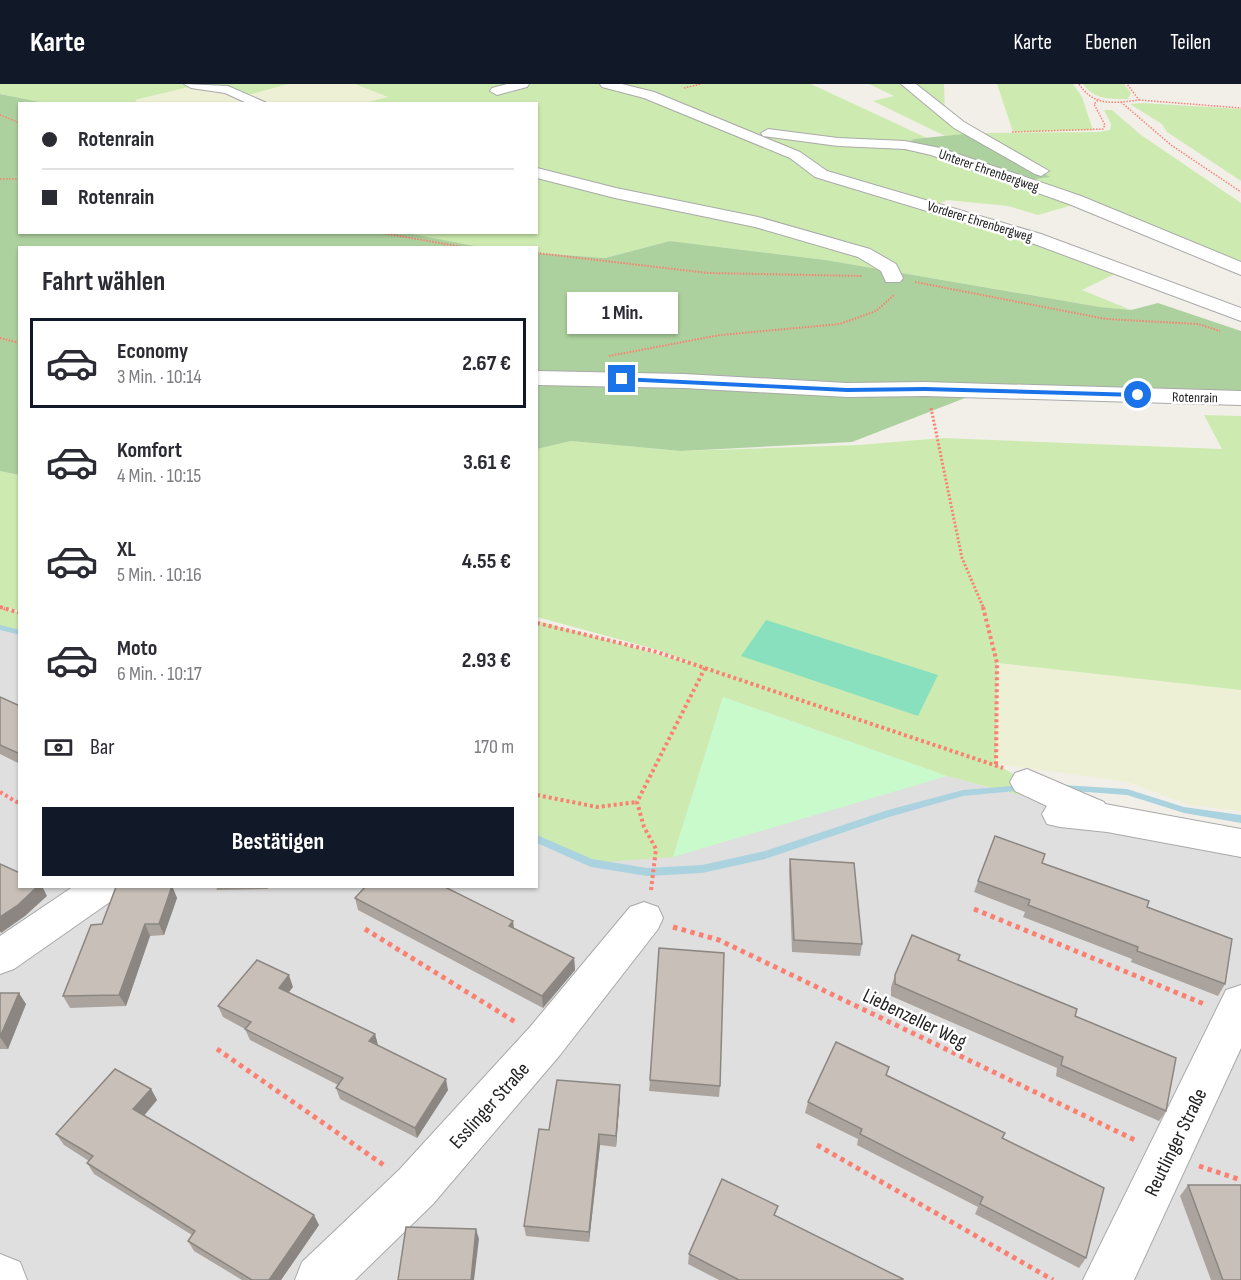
<!DOCTYPE html>
<html lang="de">
<meta charset="utf-8">
<style>
body{margin:0;font-family:"Sofia Sans Condensed",sans-serif;background:#f2f2f3;color:#2b2b33;height:100vh;display:flex;flex-direction:column;font-size:22px;white-space:nowrap}
*{box-sizing:border-box;margin:0}
p{font-size:20px;color:#7c7c81}
.icon{flex:none;width:33px;height:33px;fill:none;stroke:currentColor;stroke-width:2;stroke-linecap:round;stroke-linejoin:round}
.map{position:relative;flex:1;overflow:hidden}
.details{position:absolute;left:18px;top:162px;width:520px;height:642px;display:flex;flex-direction:column;background:#fff;border-radius:0px;box-shadow:0 2px 4px #0004}
.details>*{flex:none}
.top-card{position:absolute;left:18px;top:18px;width:520px;height:132px;border-radius:0px;box-shadow:0 2px 4px #0004;display:grid;align-content:center;height:132px;padding:0 24px;background:#fff}
.end{position:absolute;width:27px;height:27px;margin:-14px;border:8px solid #1a73e8;background:#fff;box-shadow:0 0 0 3px #fff}
.from{border-radius:50%}
.bubble{position:absolute;height:42px;border-radius:0px;background:#fff;box-shadow:0 2px 4px #0004;font-size:20px;font-weight:700;line-height:42px;text-align:center}
.top-card b{display:flex;align-items:center;gap:21px;height:57px;font-size:22px}
.top-card b+b{border-top:2px solid #e1e1e2}
.top-card i{width:15px;height:15px;background:#2b2b33}
ul{padding:0;list-style:none}
li{display:flex;align-items:center;gap:18px;height:90px;margin:0 12px 9px;padding:0 12px;border:3px solid transparent;border-radius:0px}
li div{flex:1}
li b{display:block;font-size:22px}
li em{font-style:normal;font-weight:700}
li.current{border-color:#111827}
li>.icon{width:54px;height:54px;stroke-width:1.5}
h2{padding:0 24px;font-size:27px;line-height:72px}
.pay{display:flex;align-items:center;gap:15px;height:66px;padding:0 24px;font-size:22px}
.pay p{margin-inline-start:auto}
.cta{display:flex;gap:12px;margin-top:auto;padding:12px 24px}
.cta a{flex:1;height:69px;border-radius:0px;background:#111827;color:#fff;font-size:24px;font-weight:700;line-height:69px;text-align:center}
header{display:flex;align-items:center;gap:36px;box-sizing:border-box;height:84px;padding:0 30px;background:#111827;color:#fff}
header strong{font-size:28px}
nav{display:flex;gap:33px;margin-inline-start:auto;font-size:21px}
.map>svg:first-child{display:block}
</style>
<header>
<strong>Karte</strong>
<nav><a>Karte</a><a>Ebenen</a><a>Teilen</a></nav>
</header>
<div class="map">
<svg width="1241" height="1196" viewBox="0 0 1241 1196">
<rect width="100%" height="100%" fill="#f2efe9"/>
<path fill="#e0dfdf" d="M0 542 19 549 20 802H537V755L591 779 723 613 947 692 1241 759V1196H0Z"/>
<g fill="#eef0d5">
<path d="M288 0H355L389 13 364 20H135L137 19 133 17 197 1 245 12Z"/>
<path d="M997 579 1241 606V727L1189 721 1128 698 996 680Z"/>
</g>
<g fill="#cdebb0">
<path d="M0 0H288L245 12 197 1 135 16 138 19 135 20 45 19 0 10Z"/>
<path d="M355 0H811L927 54 914 55 935 67 1076 120 1038 131 1008 122 947 116 935 122 1121 187 1082 206 1131 226 1100 223 826 176 670 157 605 174 537 169V164L480 163 401 149 537 148V20L364 19 388 13Z"/>
<path d="M869 0H944L945 31 973 49 1099 48 1110 46 1111 40 1104 26H1112L1141 51 1241 119V185L1022 96 973 49 945 52 873 17 894 12Z"/>
<path d="M997 0H1073L1082 13 1093 46 1013 48Z"/>
<path d="M1083 0H1124L1131 9 1128 15C1109 15 1095 16 1083 0Z"/>
<path d="M1142 19 1241 25V97L1167 48 1162 40 1130 20Z"/>
<path d="M1204 331 1241 332V606L997 579 996 680 1027 698 1107 734 947 692 723 613 673 773 591 779 537 755V537L697 581 658 566 537 533V365L571 357 681 367 858 361 942 354 1222 365Z"/>
<path d="M0 387 19 391V527L0 522Z"/>
<path d="M0 523 19 529V549L0 542Z"/>
</g>
<g fill="#add19e">
<path d="M0 10 45 19 20 20V148H401L480 163 20 164 19 391 0 387Z"/>
<path d="M973 49 1050 93 1020 97 905 61 914 55Z"/>
<path d="M670 157 826 176 1100 223 1131 226 1158 219 1241 247V312L983 307 852 358 681 367 571 357 537 365V169L605 174Z"/>
</g>
<path fill="#c8facc" d="M723 613 947 692 673 773Z"/>
<path fill="#88e0be" d="M766 536 938 591 918 632 741 572Z"/>
<g fill="none" stroke-linecap="round" stroke-linejoin="round">
<g fill="#aad3df" fill-rule="evenodd">
<path d="M0 541 20 546V551L0 546Z"/>
<path d="M1024 701 1027 702 1029 704 1027 706 963 712 889 733 765 775 702 789 647 792 591 783 537 759V751L592 775 647 784 702 781 765 767 888 726 963 706Z"/>
<path d="M1063 701 1127 705 1184 723 1241 731V739L1184 729 1127 711 1060 706 1058 704 1060 702Z"/>
</g>
<g stroke="#a9a9a9" stroke-width="2">
<g id="minor">
<path d="M184 0 228 2 269 20H249L225 9 191 4Z"/>
<path d="M507 0H529L527 3 497 11 490 7 492 4Z"/>
<path d="M600 0H622L654 8 800 68 827 87 1041 150 1241 224V237L1029 158 815 93 790 74 644 14 602 3Z"/>
<path d="M901 0H916L964 38 1049 87 1041 92 1035 90 954 44Z"/>
<path d="M768 45 838 54 905 57 940 64 1081 112 1241 178V191L1069 120 931 71 905 65 838 62 763 52 761 49Z"/>
<path d="M537 84 616 104 758 133 870 165 896 180 903 194 900 198H886L881 187 858 173 755 143 615 114 537 94Z"/>
<path d="M537 287 684 290 847 299 925 298 1241 307V321L925 312 847 313 684 304 537 301Z"/>
<path d="M1027 685 1104 718 1105 720 1241 745V773L1107 748 1060 743 1047 740 1042 730 1047 722 1015 707 1010 698 1015 689Z"/>
<path d="M74 802H123L117 813 14 885 0 890V852Z"/>
<path d="M644 818 658 823 663 834 658 845 560 971 433 1120 355 1196H295L302 1178 399 1086 530 943 630 823Z"/>
<path d="M1241 901V964L1134 1196H1083L1226 906Z"/>
<path d="M0 1170 20 1178 27 1196H0Z"/>
</g>
</g>
<g stroke="#fa8072" stroke-width="1.5" stroke-dasharray="1.5 1.5" stroke-linecap="butt">
<path d="M1079 0C1094 23 1114 19 1139 16L1127 0"/>
<path d="M684 4 701 0"/>
<path d="M1139 16 1241 24"/>
<path d="M1121 18 1171 61 1241 108"/>
<path d="M0 31 20 39"/>
<path d="M1012 48 1103 45 1105 41 1094 20 1099 15"/>
<path d="M0 95H20"/>
</g>
<g stroke="#fa8072" stroke-width="2" stroke-dasharray="1.5 1.5" stroke-linecap="butt">
<path d="M376 148 469 164"/>
<path d="M537 169 708 189 862 192"/>
<path d="M915 198 1106 235 1198 240 1220 247"/>
<path d="M0 254 20 259"/>
<path d="M609 272 720 251 840 240 876 227 894 211"/>
</g>
<g stroke="#fa8072" stroke-width="3" stroke-dasharray="2 2" stroke-linecap="butt">
<path d="M931 324 962 474 984 525"/>
<path d="M0 523 5 525"/>
</g>
<g stroke="#fa8072" stroke-width="4" stroke-dasharray="3 3" stroke-linecap="butt">
<path d="M0 523 20 529"/>
<path d="M983 523 997 579 996 680"/>
<path d="M537 539 657 568 1003 684"/>
<path d="M0 708 20 720"/>
<path d="M537 711 597 723 637 718"/>
<path d="M651 806 656 765 644 743 637 718 705 584"/>
</g>
<g stroke="#fa8072" stroke-width="5" stroke-dasharray="4.5 4.5" stroke-linecap="butt">
<path d="M974 825 1204 920"/>
<path d="M673 843 719 856 1137 1057"/>
<path d="M365 845 517 939"/>
<path d="M217 965 385 1082"/>
<path d="M817 1061 1053 1196"/>
<path d="M1199 1082 1241 1096"/>
</g>
<use href="#minor" fill="#fff" fill-rule="evenodd"/>
</g>
<g fill="#aba49e">
<path d="M0 613 20 622V681L18 679 0 670Z"/>
<path d="M995 752 1042 779 1147 823 1225 900 1218 912 1131 878 1132 875 1023 833 1025 828 974 808Z"/>
<path d="M790 775 862 860 860 872 792 868 789 787Z"/>
<path d="M172 802 177 814 164 851 150 852 126 922 70 924 63 912 102 840Z"/>
<path d="M216 802H268V805L217 806Z"/>
<path d="M355 814 513 837 514 844 574 874 575 886 543 924 358 826Z"/>
<path d="M958 876 1075 932 1166 1027 1159 1037 1056 992 1057 984 891 912V903L895 891Z"/>
<path d="M293 903 289 908 375 950 378 962 448 1006 417 1054 340 1015 336 1004 338 1001 250 956 245 945 223 933 218 922Z"/>
<path d="M0 909 26 920 8 965H0Z"/>
<path d="M887 991 1002 1054 1086 1174 1079 1184 975 1130 978 1123 857 1061 858 1055 805 1029 808 1018Z"/>
<path d="M650 996 720 1002 719 1013 649 1007Z"/>
<path d="M151 1005 157 1016 144 1032 319 1141 281 1196H242L194 1167 188 1157 192 1151 94 1090 87 1079 89 1077 64 1061 56 1050Z"/>
<path d="M620 1012 616 1063 600 1061 589 1158 526 1152 524 1142 549 1046Z"/>
<path d="M1188 1101 1241 1196H1211L1180 1112Z"/>
<path d="M775 1132 902 1196H719L688 1180 689 1170Z"/>
</g>
<g fill="#8b8681">
<path d="M38 802H42L47 812 25 832 1 849 0 847V833Z"/>
<path d="M172 802 177 814 164 851 159 840Z"/>
<path d="M513 837 514 849 509 842Z"/>
<path d="M145 840 150 852 126 922 119 911Z"/>
<path d="M574 874 575 886 543 924 542 912Z"/>
<path d="M289 891 293 903 283 915 279 904Z"/>
<path d="M19 909 26 920 8 965 0 953Z"/>
<path d="M375 950 378 961 373 969 369 957Z"/>
<path d="M446 995 448 1006 417 1054 415 1044Z"/>
<path d="M620 1001V1012L616 1063V1052Z"/>
<path d="M151 1005 157 1016 140 1036 133 1025Z"/>
<path d="M599 1050 600 1061 589 1158V1148Z"/>
<path d="M314 1131 319 1141 281 1196H269Z"/>
<path d="M476 1145 479 1155 474 1196H471Z"/>
</g>
<g fill="#c7bfb8" stroke="#8b8681" stroke-width="1.5">
<path d="M0 613 20 622V670L0 661Z"/>
<path d="M995 752 1045 770 1042 779 1149 817 1147 823 1232 855 1225 900 1137 867 1138 863 1028 821 1030 816 978 797Z"/>
<path d="M790 775 854 779 862 860 794 856Z"/>
<path d="M0 780 20 789V802H38L18 821 0 833Z"/>
<path d="M172 802 159 840H145L119 911 63 912 91 841 102 840 116 803Z"/>
<path d="M366 802H443L513 837 509 842 574 874 542 912 355 814Z"/>
<path d="M912 851 960 871 958 876 1077 925 1075 932 1176 974 1166 1027 1061 981 1063 973 895 900V891Z"/>
<path d="M659 864 724 869 720 1002 650 996Z"/>
<path d="M257 876 289 891 279 904 375 950 369 957 446 995 415 1044 336 1004 343 994 245 945 251 938 218 922Z"/>
<path d="M0 909H19L0 953Z"/>
<path d="M836 958 889 983 886 991 1005 1049 1002 1054 1104 1104 1086 1174 980 1120 983 1113 860 1050 862 1045 808 1018Z"/>
<path d="M115 985 151 1005 133 1025 314 1131 269 1196H252L188 1157 195 1147 87 1079 93 1072 56 1050Z"/>
<path d="M557 996 620 1001 616 1052 599 1050 589 1148 524 1142 539 1045 549 1046Z"/>
<path d="M722 1095 778 1122 774 1131 903 1195 902 1196H739L689 1170Z"/>
<path d="M1188 1101H1241V1196H1223Z"/>
<path d="M406 1143 476 1145 471 1196H398Z"/>
</g>
<path fill="#1a73e8" d="M620 293 847 304 925 303 1138 309 1141 311 1138 313 925 307 847 308 622 297Z"/>
<g text-anchor="middle" stroke-width="5" stroke-linejoin="round" paint-order="stroke">
<g font-size="14" fill="#222" stroke="#fff">
<text transform="translate(989 86) rotate(19)" y="5">Unterer Ehrenbergweg</text>
<text transform="translate(980 137) rotate(17)" y="5">Vorderer Ehrenbergweg</text>
<text transform="translate(1195 313) rotate(1)" y="5">Rotenrain</text>
</g>
<g font-size="20" fill="#222" stroke="#fff">
<text transform="translate(915 934) rotate(26)" y="7">Liebenzeller Weg</text>
<text transform="translate(489 1021) rotate(-48)" y="7">Esslinger Straße</text>
<text transform="translate(1175 1058) rotate(-64)" y="7">Reutlinger Straße</text>
</g>
</g>
</svg>
<i class="end from" style="left:1138px;top:311px"></i>
<i class="end" style="left:622px;top:295px"></i>
<div class="bubble" style="left:567px;top:208px;width:111px">1 Min.</div>
<div class="top-card">
<b><i class="from"></i>Rotenrain</b>
<b><i></i>Rotenrain</b>
</div>
<section class="details">
<h2>Fahrt wählen</h2>
<ul>
<li class="current"><svg class="icon" aria-label="car" viewBox="0 0 24 24"><path d="M5 17H2v-5l4-1 3-4h7l3 4 3 1v5h-3M9 17h6M6 11h13"/><circle cx="7" cy="17" r="2"/><circle cx="17" cy="17" r="2"/></svg><div><b>Economy</b><p>3 Min. · 10:14</p></div><em>2.67 €</em></li>
<li><svg class="icon" aria-label="car" viewBox="0 0 24 24"><path d="M5 17H2v-5l4-1 3-4h7l3 4 3 1v5h-3M9 17h6M6 11h13"/><circle cx="7" cy="17" r="2"/><circle cx="17" cy="17" r="2"/></svg><div><b>Komfort</b><p>4 Min. · 10:15</p></div><em>3.61 €</em></li>
<li><svg class="icon" aria-label="car" viewBox="0 0 24 24"><path d="M5 17H2v-5l4-1 3-4h7l3 4 3 1v5h-3M9 17h6M6 11h13"/><circle cx="7" cy="17" r="2"/><circle cx="17" cy="17" r="2"/></svg><div><b>XL</b><p>5 Min. · 10:16</p></div><em>4.55 €</em></li>
<li><svg class="icon" aria-label="car" viewBox="0 0 24 24"><path d="M5 17H2v-5l4-1 3-4h7l3 4 3 1v5h-3M9 17h6M6 11h13"/><circle cx="7" cy="17" r="2"/><circle cx="17" cy="17" r="2"/></svg><div><b>Moto</b><p>6 Min. · 10:17</p></div><em>2.93 €</em></li>
</ul>
<div class="pay"><svg class="icon" aria-label="cash" viewBox="0 0 24 24"><path d="M3 7h18v10H3z"/><circle cx="12" cy="12" r="2"/></svg>Bar<p>170 m</p></div>
<div class="cta"><a>Bestätigen</a></div>
</section>
</div>
